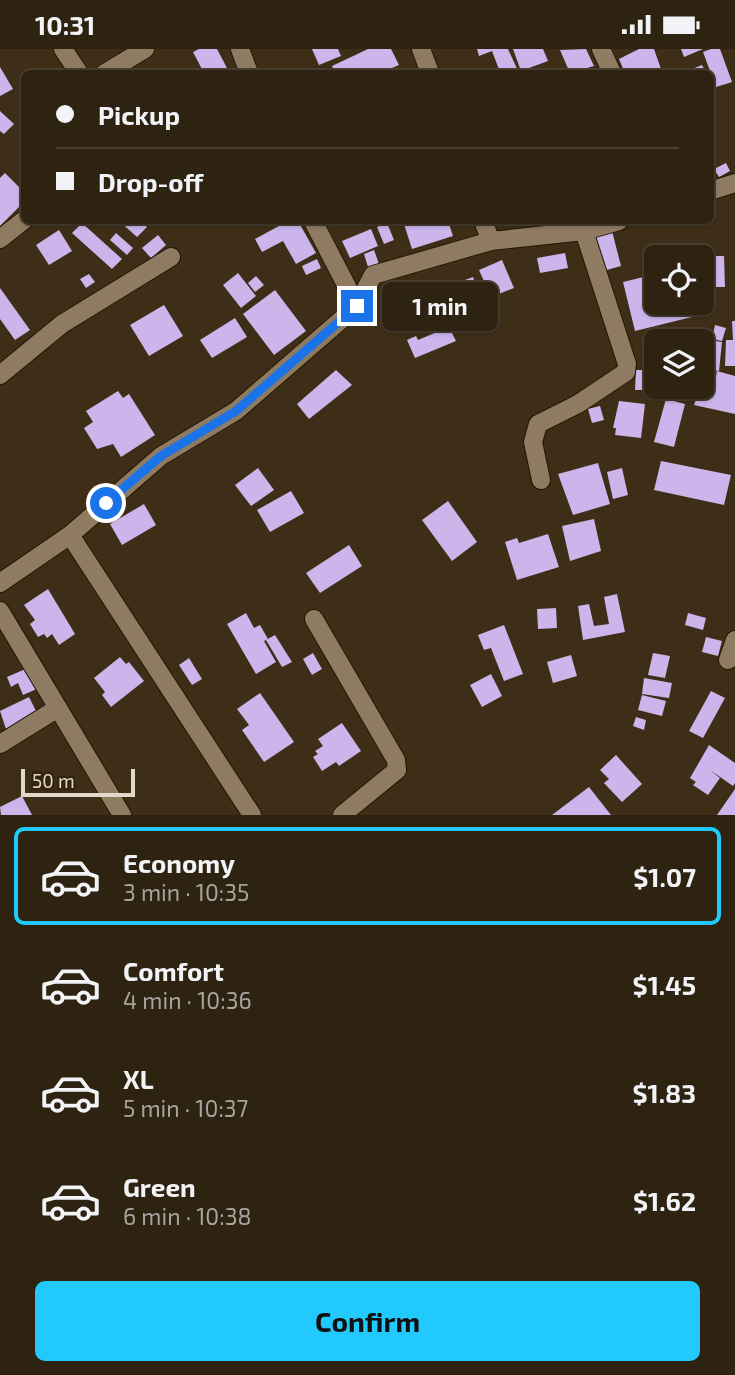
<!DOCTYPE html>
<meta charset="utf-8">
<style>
body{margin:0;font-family:"Exo 2",sans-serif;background:#3a2f1f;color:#f1f3f6;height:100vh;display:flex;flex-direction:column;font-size:26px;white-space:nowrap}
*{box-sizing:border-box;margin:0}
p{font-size:23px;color:#a7a49f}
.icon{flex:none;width:38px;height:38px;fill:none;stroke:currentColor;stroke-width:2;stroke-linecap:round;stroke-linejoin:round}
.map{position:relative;height:766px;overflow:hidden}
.details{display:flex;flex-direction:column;background:#2e2211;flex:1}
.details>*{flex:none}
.banner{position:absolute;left:21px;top:21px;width:693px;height:154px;border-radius:10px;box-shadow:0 2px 5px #0004,0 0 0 2px #493f31;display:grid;align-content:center;height:154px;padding:0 35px;background:#2e2211}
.tools{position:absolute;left:644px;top:196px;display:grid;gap:14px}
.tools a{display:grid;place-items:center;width:70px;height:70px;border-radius:10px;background:#2e2211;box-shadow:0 2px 5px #0004,0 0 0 2px #493f31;font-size:35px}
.scale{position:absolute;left:21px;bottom:18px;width:114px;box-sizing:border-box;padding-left:7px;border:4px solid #e3d9cb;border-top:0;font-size:19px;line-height:24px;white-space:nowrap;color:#e3d9cb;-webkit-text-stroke:5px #34240d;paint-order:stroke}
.end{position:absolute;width:32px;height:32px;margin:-16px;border:9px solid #1a73e8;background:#fff;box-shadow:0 0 0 4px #fff}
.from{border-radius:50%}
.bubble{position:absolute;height:49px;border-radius:10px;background:#2e2211;box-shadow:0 2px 5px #0004,0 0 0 2px #493f31;font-size:23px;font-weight:700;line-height:49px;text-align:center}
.banner b{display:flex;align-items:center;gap:24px;height:66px;font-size:26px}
.banner b+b{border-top:2px solid #493f31}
.banner i{width:18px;height:18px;background:#f1f3f6}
ul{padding:12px 0 0;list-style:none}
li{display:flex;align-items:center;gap:21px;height:98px;margin:0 14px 10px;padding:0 21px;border:4px solid transparent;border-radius:10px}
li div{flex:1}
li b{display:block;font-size:26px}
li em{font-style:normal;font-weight:700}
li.selected{border-color:#21c9fd}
li>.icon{width:63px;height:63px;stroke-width:1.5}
.primary-button{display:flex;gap:14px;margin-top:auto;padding:14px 35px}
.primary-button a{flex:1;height:80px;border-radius:10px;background:#21c9fd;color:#111;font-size:28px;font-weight:700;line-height:80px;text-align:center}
.status{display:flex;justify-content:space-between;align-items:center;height:49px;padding:0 35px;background:#2e2211;direction:ltr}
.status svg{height:19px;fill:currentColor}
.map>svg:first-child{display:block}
</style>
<div class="status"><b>10:31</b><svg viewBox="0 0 49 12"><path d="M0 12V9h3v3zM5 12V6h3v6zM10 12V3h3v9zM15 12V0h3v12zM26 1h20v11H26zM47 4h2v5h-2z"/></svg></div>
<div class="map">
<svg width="735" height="766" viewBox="0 0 735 766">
<rect width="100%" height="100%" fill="#3e2e17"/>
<g fill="#cbb5eb">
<path d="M199 0H217L228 21 221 24H204L193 3Z"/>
<path d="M312 0H338L341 7 319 16Z"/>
<path d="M368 0H391L399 16 380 24H335L332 17Z"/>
<path d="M477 0H508L519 24H508L507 21 500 23 492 2 479 7Z"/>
<path d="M513 0H543L548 12 521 22Z"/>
<path d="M586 0 594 17 570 24 560 1Z"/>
<path d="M639 0H654L662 23 625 24 619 10Z"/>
<path d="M681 0H703L684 8Z"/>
<path d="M711 0H720L732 33 716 38 703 3Z"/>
<path d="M702 16 706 24H682Z"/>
<path d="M0 18 13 40 0 47Z"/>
<path d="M0 62 14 75 4 85 0 82Z"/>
<path d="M726 114 730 122 719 128 714 120Z"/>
<path d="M5 124 24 143V153L0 177V129Z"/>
<path d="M119 172H141L147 178 137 188Z"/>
<path d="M288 172H298L316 204 296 215 283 192 262 203 255 190Z"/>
<path d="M403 172H448L453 187 412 200Z"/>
<path d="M82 174 122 210 112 220 72 184Z"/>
<path d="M387 174 394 191 384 195 377 178Z"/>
<path d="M371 180 378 197 350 209 342 192Z"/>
<path d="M59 181 72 202 49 216 36 196Z"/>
<path d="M612 182 621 217 603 222 593 187Z"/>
<path d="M116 184 133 199 127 206 110 191Z"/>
<path d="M158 186 166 196 151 209 142 199Z"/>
<path d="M374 201 379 215 368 218 364 205Z"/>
<path d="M565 204 568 219 540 224 537 209Z"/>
<path d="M711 207H724L725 238H712Z"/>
<path d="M317 210 321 219 306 226 302 217Z"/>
<path d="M502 211 514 239 491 248 479 221Z"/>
<path d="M238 224 256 247 241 259 223 236Z"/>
<path d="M89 225 95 233 86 239 80 230Z"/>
<path d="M656 225V254H688L692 268 635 282 623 233Z"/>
<path d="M256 227 264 236 255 243 248 234Z"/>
<path d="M473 228 478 242 460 249 454 235Z"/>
<path d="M426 233 432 248 421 252 415 238Z"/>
<path d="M0 239 30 281 15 291 0 270Z"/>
<path d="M275 241 306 282 274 306 243 265Z"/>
<path d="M164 256 183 287 149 307 130 276Z"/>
<path d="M235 269 247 288 212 309 200 291Z"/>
<path d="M732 272H735V317H725L726 291H733Z"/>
<path d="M715 276 726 279 722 292 712 290Z"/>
<path d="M449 278 456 292 415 309 407 291 416 287 418 291Z"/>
<path d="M703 290 722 293 719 322 702 320Z"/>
<path d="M336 321 352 336 309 370 297 355Z"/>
<path d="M636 321H656L658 341H635Z"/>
<path d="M717 322 735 327V365L694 356 702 334 705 335 708 325 716 327Z"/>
<path d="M118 342 123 349 129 345 155 386 121 408 113 395 97 400 84 379 93 373 86 362Z"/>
<path d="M666 350 685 355 674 398 654 393Z"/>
<path d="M619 352 645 355 641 389 615 386 616 379H613Z"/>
<path d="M600 357 604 371 592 374 588 360Z"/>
<path d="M661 412 731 426 724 456 654 441Z"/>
<path d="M598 414 610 455 573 466 558 425Z"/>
<path d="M258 419 274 441 251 457 235 436Z"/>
<path d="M622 419 628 446 613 450 607 423Z"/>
<path d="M291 442 304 464 270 483 257 461Z"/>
<path d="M448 452 477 493 452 512 422 471Z"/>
<path d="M144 455 156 476 122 496 110 475Z"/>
<path d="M594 470 601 502 570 512 562 477Z"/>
<path d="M548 485 559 518 517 531 505 493 517 489 519 494Z"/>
<path d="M349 496 362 517 320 544 306 524Z"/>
<path d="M48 540 75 585 59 596 52 585 47 589 44 585 38 588 30 575 35 571 24 556Z"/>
<path d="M617 545 625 583 583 591 578 557 589 555 594 577 609 575 604 548Z"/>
<path d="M556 559 557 579 538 580 537 560Z"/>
<path d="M246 564 254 579 260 576 268 590 264 592 276 613 256 625 227 575Z"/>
<path d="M688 564 706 569 703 581 685 576Z"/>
<path d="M504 576 523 625 504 632 491 599 484 601 478 586Z"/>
<path d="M275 586 292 613 282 618 266 591Z"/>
<path d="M706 588 722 592 718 607 702 603Z"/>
<path d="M313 604 322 620 312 626 303 610Z"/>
<path d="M653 604 670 607 665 629 648 626Z"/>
<path d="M571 606 577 627 553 634 547 613Z"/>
<path d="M120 608 126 615 129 613 144 632 111 658 102 646 105 643 94 629Z"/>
<path d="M189 609 202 630 192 636 179 616Z"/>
<path d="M30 618 39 639 23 646 18 634 11 638 7 628Z"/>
<path d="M491 625 502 647 482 658 470 636Z"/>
<path d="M644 629 672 634 669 649 642 645Z"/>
<path d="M711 642 725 649 703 689 689 682Z"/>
<path d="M260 644 294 693 264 713 242 681 249 676 237 660Z"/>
<path d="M642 646 666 652 662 667 638 661Z"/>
<path d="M29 648 37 664 6 680 0 662Z"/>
<path d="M636 668 646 671 644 681 633 677Z"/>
<path d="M342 674 361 702 339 717 336 713 322 722 313 708 318 705 315 702 323 697 318 690Z"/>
<path d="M709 696 735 714V734L733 737 710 721 720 729 708 746 693 736 696 733 690 729Z"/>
<path d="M616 706 642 735 622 753 604 734 609 730 600 721Z"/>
<path d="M589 738 611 766H552Z"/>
<path d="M735 740V766H717Z"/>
<path d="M22 747 32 766H1L0 758Z"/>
</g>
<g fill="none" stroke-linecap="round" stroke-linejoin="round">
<g stroke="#241601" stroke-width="20">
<g id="minor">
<path d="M63 0 79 24"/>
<path d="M240 0 249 24"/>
<path d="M421 0 430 24"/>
<path d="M601 0 612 24"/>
<path d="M105 24 145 0"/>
<path d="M710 142 735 134"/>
<path d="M313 172 357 257"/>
<path d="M483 172 491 192"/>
<path d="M0 190 24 171"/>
<path d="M0 326 62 275 171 208"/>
<path d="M541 431 533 393 538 375 578 355 626 323 627 315 584 182"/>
<path d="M70 486 161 407 236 362 357 257 373 226 491 192 584 182 619 172"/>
<path d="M0 534 70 486 252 766"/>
<path d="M0 562 122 766"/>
<path d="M314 570 396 711 397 721 342 766"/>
<path d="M728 611 735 591"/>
<path d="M0 695 58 659"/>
</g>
</g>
<use href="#minor" stroke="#8e7b62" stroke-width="18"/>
</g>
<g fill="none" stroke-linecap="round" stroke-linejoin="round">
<path stroke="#1a73e8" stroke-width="9" d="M106 454 161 407 236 362 357 257"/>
</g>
</svg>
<div class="tools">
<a><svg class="icon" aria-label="locate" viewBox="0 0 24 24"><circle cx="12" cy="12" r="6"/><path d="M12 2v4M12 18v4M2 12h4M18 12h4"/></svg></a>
<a><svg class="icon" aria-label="layers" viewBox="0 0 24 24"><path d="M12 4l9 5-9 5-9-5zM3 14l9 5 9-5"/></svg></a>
</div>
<div class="scale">50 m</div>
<i class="end from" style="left:106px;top:454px"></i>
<i class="end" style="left:357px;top:257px"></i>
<div class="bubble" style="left:382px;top:233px;width:116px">1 min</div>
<div class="banner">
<b><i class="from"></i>Pickup</b>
<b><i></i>Drop-off</b>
</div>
</div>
<section class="details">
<ul>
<li class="selected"><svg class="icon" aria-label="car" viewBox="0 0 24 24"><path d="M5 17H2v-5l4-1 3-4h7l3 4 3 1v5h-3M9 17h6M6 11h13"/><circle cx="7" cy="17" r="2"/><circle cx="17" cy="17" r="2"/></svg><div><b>Economy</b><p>3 min · 10:35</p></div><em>$1.07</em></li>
<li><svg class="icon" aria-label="car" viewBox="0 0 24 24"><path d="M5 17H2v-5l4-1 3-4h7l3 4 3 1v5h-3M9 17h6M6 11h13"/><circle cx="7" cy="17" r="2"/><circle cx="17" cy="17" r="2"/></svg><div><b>Comfort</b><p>4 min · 10:36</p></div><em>$1.45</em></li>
<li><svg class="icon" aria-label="car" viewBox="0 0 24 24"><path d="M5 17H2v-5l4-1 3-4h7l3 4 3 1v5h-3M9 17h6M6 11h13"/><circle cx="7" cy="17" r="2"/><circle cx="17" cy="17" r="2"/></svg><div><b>XL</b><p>5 min · 10:37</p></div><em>$1.83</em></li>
<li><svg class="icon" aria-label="car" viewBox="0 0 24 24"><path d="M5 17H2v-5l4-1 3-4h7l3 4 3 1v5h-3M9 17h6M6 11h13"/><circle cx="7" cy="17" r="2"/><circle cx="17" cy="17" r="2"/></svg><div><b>Green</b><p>6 min · 10:38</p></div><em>$1.62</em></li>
</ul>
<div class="primary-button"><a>Confirm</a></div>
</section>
